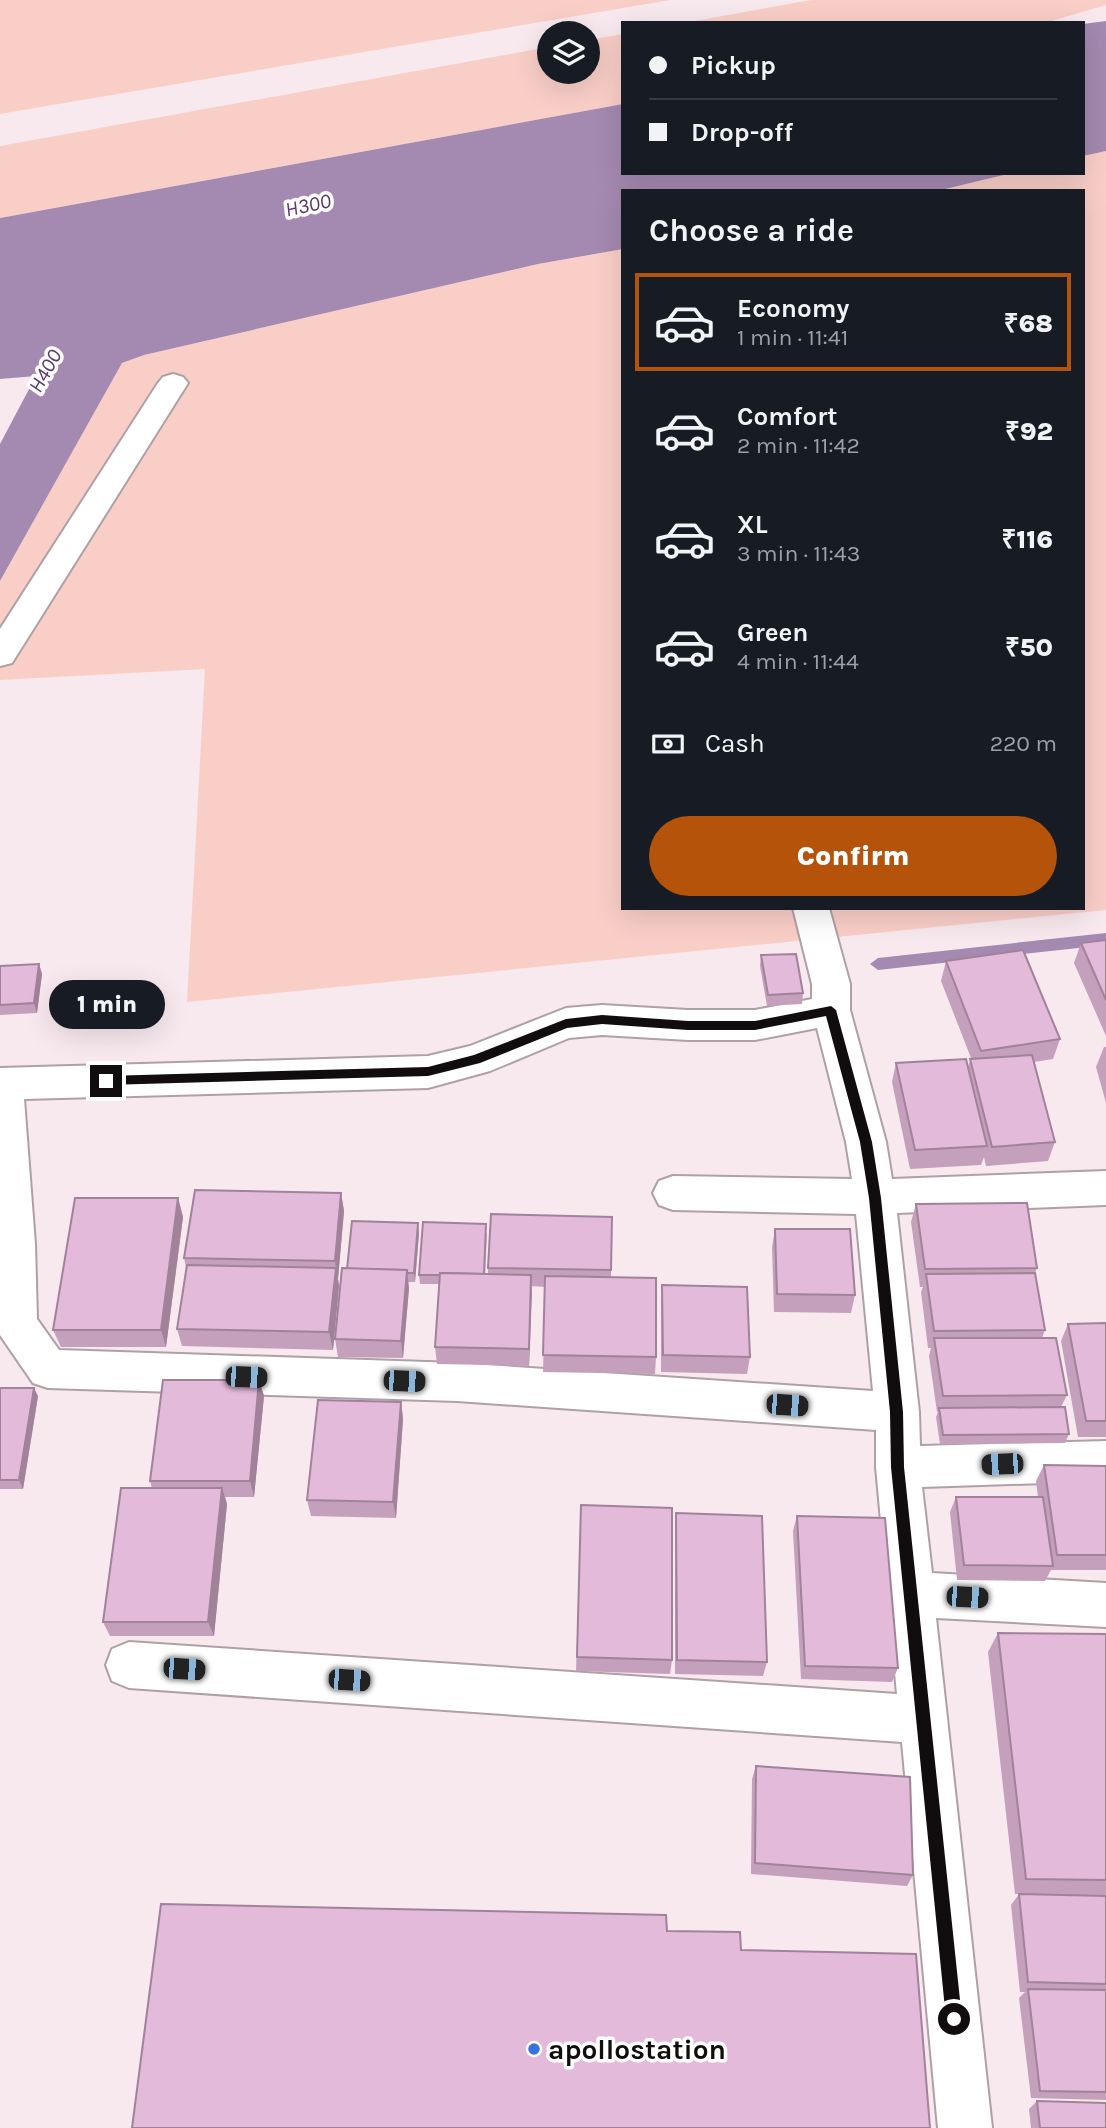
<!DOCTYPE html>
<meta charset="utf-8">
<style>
body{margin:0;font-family:Karla,sans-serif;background:#20242c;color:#f1f3f6;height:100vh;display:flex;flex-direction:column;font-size:26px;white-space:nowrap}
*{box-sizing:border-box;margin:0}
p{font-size:23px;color:#9ea1a6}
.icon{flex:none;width:38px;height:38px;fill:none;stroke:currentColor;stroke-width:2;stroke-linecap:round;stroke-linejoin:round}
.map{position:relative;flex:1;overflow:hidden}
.drawer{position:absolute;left:621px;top:189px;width:464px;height:721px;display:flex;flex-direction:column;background:#171b24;border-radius:0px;box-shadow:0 7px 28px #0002}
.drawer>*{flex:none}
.hud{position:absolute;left:621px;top:21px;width:464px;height:154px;border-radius:0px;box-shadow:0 7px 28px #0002;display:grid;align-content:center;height:154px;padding:0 28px;background:#171b24}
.fabs{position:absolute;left:537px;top:21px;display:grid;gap:14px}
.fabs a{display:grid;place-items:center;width:63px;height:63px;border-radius:50%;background:#171b24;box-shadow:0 7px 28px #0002;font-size:35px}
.end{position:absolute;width:32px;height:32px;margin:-16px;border:9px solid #110c0e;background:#fff;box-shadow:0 0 0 4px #fff}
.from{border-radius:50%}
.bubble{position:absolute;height:49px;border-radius:24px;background:#171b24;box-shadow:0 7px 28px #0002;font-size:23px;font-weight:800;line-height:49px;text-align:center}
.car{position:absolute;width:21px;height:42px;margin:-21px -10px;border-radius:9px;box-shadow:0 0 5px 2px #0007;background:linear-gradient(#222 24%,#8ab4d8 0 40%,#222 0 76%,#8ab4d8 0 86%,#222 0)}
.hud b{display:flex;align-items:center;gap:24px;height:66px;font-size:26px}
.hud b+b{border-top:2px solid #363941}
.hud i{width:18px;height:18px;background:#f1f3f6}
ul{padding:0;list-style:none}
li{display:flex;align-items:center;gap:21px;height:98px;margin:0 14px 10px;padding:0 14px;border:4px solid transparent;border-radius:0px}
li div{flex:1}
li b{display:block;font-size:26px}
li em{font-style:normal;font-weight:800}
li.on{border-color:#b45309}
li>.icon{width:63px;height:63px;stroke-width:1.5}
h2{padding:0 28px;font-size:32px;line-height:84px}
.pay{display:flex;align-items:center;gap:18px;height:77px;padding:0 28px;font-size:26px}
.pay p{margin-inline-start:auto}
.primary-button{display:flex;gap:14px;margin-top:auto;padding:14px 28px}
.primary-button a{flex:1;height:80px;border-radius:42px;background:#b45309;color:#fff;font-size:28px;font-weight:800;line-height:80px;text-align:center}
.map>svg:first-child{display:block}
</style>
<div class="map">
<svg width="1106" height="2128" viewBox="0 0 1106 2128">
<rect width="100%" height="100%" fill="#f8e9ef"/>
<g fill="#f9cec7">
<path d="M0 0H670L0 114Z"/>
<path d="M811 0H1106V5L1045 23H684Z"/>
<path d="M623 34V104L0 218V146L549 47 550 72H588V40Z"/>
<path d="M1106 151V910L187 1002 205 669 0 680V581L122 363 144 355 538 264 623 249V908H1083V191H937L1012 173H1083V156Z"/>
</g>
<g fill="#a489b0">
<path d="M1106 21V151L1083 156V24Z"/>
<path d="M623 104V173H1012L937 191H623V249L538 264 144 355 122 363 0 581V444L36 376 0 379V218Z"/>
</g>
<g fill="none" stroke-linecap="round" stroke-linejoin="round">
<path fill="#a489b0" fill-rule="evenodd" d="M1106 933V945L878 970 870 964 878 958Z"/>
<g stroke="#afa0a6" stroke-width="4">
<g id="street">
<path d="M173 374 183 377 188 383 12 663 0 666V629L158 383 163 377Z"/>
<path d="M793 908H829L850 984V1010L886 1142 892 1179 1106 1171V1205L897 1213 919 1412 920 1446 1106 1441V1481L922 1487 932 1573 1106 1583V1627L936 1618 992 2128H938L902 1742 129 1688 112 1681 106 1665 112 1649 129 1642 897 1694 876 1467V1430L457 1401 48 1388 33 1383 0 1335V1068L428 1056 470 1046 566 1008 602 1005 688 1010H755L812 999V984ZM817 1028 846 1142 852 1179 673 1176 659 1181 653 1193 659 1205 673 1210 856 1214 873 1391 457 1363 59 1350 37 1319 35 1244 24 1099 428 1088 490 1071 569 1038 602 1035 688 1040H755Z"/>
</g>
</g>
<use href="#street" fill="#fff" fill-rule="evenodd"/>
</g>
<g fill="#c4a0bc">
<path d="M1106 940V1036L1074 963 1081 943Z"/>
<path d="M761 955 803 993 802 1004 767 1006 760 966Z"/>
<path d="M946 961 1060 1039 1053 1059 1034 1062 1055 1142 1048 1161 986 1166 984 1157 981 1165 910 1169 892 1082 896 1063 968 1067 971 1058 941 981Z"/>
<path d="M39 964 42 974 37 1013 0 1015V966Z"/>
<path d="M1104 1047H1106V1103L1096 1067Z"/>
<path d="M341 1193 344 1211 338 1279 339 1286 333 1350 182 1346 177 1329 186 1267 184 1258Z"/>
<path d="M178 1198 183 1217 166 1347H61L53 1330Z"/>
<path d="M916 1204 1037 1268 1035 1273 1045 1330 1042 1338 1067 1395 1061 1407 1069 1434 1065 1443 940 1444 936 1417 938 1412H937L929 1356 931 1348H928L921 1292 923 1287H920L911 1222Z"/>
<path d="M612 1217 611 1277 656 1357 655 1374 543 1372 545 1287 531 1286 529 1366 437 1364 435 1347 439 1284H420L419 1275 487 1233 485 1274H488V1268Z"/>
<path d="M775 1229 855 1295 851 1313 774 1312 772 1247Z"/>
<path d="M419 1233 415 1282H408L409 1288 403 1358 338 1357 335 1339 347 1269Z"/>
<path d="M662 1285 750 1357 747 1374 661 1372V1303Z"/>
<path d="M1106 1323V1437H1078L1061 1341 1068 1324Z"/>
<path d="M259 1380 264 1396 254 1497H225L227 1504 214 1636H110L103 1622 152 1488 150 1481Z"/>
<path d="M0 1388 38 1396 23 1489H0Z"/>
<path d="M401 1402 403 1419 396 1518 311 1516 307 1500Z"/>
<path d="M1044 1465 1106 1466V1570H1051L1045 1581 957 1580 950 1512 956 1497H1038L1036 1481Z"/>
<path d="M581 1505 672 1660 670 1674 576 1671Z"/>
<path d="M676 1513 767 1662 763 1676 675 1674V1528Z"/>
<path d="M797 1516 898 1668 892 1682 801 1679 793 1531Z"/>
<path d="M998 1633 1106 1634V2100L1031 2098 1019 1998 1025 1992H1020L1011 1905 1019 1894H1015L988 1652Z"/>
<path d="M756 1766 913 1875 907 1886 751 1874 752 1779Z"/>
<path d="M1037 2101 1106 2128H1031L1029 2109Z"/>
</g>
<g fill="#a08299">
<path d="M39 964 42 974 37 1013 34 1003Z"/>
<path d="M341 1193 344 1211 338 1279 339 1286 333 1350 329 1332 336 1269 335 1261Z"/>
<path d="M178 1198 183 1217 166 1347 161 1330Z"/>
<path d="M418 1223 419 1233 415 1282 414 1273Z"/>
<path d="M407 1270 409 1288 403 1358 401 1341Z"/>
<path d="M531 1275 532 1293 529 1366V1349Z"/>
<path d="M259 1380 264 1396 254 1497 250 1481Z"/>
<path d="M34 1388 38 1396 23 1489 19 1480Z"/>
<path d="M401 1402 403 1419 396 1518 393 1502Z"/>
<path d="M222 1488 227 1504 214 1636 208 1622Z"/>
</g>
<g fill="#e4badb" stroke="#a08299" stroke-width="2">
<path d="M1106 940V1000L1081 943Z"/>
<path d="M1023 950 1060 1039 981 1051 946 961Z"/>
<path d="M796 954 803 993 768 995 761 955Z"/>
<path d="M39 964 34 1003 0 1005V966Z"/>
<path d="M1032 1055 1055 1142 992 1147 970 1059Z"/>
<path d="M966 1059 987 1146 915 1150 896 1063Z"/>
<path d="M195 1190 341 1193 335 1261 184 1258Z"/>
<path d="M75 1198H178L161 1330H53Z"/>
<path d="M1027 1203 1037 1268 925 1269 916 1204Z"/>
<path d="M491 1214 612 1217 611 1270 488 1268Z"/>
<path d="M352 1221 418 1223 414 1273H406L407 1270 347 1269Z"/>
<path d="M423 1222 486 1224 484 1274 440 1273V1275H419Z"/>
<path d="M775 1229H850L855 1295 777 1294Z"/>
<path d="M187 1265 336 1268 329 1332 177 1329Z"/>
<path d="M342 1268 407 1270 401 1341 335 1339Z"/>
<path d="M440 1273 531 1275 529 1349 435 1347Z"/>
<path d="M1035 1273 1045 1330 934 1331 926 1274Z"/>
<path d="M545 1276 656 1278V1357L543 1355Z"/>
<path d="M662 1285 747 1287 750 1357 663 1355Z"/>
<path d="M1106 1323V1421H1086L1068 1324Z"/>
<path d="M934 1338H1056L1067 1395 943 1396Z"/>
<path d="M163 1380H259L250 1481H150Z"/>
<path d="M0 1388H34L19 1480H0Z"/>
<path d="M318 1400 401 1402 393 1502 307 1500Z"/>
<path d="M1065 1407 1069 1434 943 1435 939 1408Z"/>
<path d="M1044 1465 1106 1466V1555H1057Z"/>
<path d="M121 1488H222L208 1622H103Z"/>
<path d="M956 1497H1043L1053 1566 964 1565Z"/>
<path d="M581 1505 672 1508V1660L577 1657Z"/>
<path d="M676 1513 762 1516 767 1662 677 1660Z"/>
<path d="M797 1516 885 1518 898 1668 805 1666Z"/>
<path d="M998 1633 1106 1634V1880L1026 1879Z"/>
<path d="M756 1766 910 1777 913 1875 755 1863Z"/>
<path d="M1019 1894 1106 1896V1984L1028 1982Z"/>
<path d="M161 1904 666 1915 667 1931 740 1932 741 1950 916 1954 930 2128H132Z"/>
<path d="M1028 1989 1106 1990V2092L1040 2091Z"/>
<path d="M1037 2101 1106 2103V2128H1040Z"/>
</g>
<path fill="#110c0e" d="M831 1006 836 1010 872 1142 881 1198 903 1412 904 1467 962 2019 960 2025 954 2027 949 2025 946 2019 891 1467 890 1412 869 1198 860 1142 826 1016 755 1030H688L602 1024 567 1028 480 1063 428 1076 106 1085 100 1081 106 1076 428 1067 474 1055 566 1019 602 1015 688 1021H755Z"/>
<circle fill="#3673e1" stroke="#fff" stroke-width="2.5" cx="534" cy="2049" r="7"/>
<g text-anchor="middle" stroke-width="7" stroke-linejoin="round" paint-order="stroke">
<g font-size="21" font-style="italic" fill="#5d386c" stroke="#fff">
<text transform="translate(308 205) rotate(-12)" y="7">H300</text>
<text transform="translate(45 371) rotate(-61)" y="7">H400</text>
</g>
<g font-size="28" font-weight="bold" fill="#110c0e" stroke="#fff" text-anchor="start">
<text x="548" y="2059">apollostation</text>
</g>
</g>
</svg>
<div class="fabs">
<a><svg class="icon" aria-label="layers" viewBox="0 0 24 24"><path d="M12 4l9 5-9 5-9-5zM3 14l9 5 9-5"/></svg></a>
</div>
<i class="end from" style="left:954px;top:2019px"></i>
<i class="end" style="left:106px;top:1081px"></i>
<div class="bubble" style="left:49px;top:980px;width:116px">1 min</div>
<i class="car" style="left:246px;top:1377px;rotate:92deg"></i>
<i class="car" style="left:404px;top:1381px;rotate:92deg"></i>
<i class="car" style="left:787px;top:1405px;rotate:94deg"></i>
<i class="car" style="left:1002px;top:1464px;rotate:268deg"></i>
<i class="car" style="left:967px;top:1597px;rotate:93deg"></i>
<i class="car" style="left:184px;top:1669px;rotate:94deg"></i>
<i class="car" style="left:349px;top:1680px;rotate:94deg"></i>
<div class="hud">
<b><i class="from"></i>Pickup</b>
<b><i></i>Drop-off</b>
</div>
<section class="drawer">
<h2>Choose a ride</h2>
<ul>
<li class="on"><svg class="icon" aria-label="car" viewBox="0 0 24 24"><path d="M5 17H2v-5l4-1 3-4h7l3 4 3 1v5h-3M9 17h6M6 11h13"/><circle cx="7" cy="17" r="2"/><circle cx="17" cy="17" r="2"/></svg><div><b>Economy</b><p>1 min · 11:41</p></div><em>₹68</em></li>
<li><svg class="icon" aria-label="car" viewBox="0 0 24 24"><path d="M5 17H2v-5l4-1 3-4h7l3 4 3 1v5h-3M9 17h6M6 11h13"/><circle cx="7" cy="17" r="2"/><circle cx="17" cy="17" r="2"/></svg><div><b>Comfort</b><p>2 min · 11:42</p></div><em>₹92</em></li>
<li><svg class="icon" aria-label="car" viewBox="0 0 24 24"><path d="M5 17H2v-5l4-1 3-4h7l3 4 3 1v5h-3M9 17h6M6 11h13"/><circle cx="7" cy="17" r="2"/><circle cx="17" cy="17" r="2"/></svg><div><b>XL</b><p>3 min · 11:43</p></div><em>₹116</em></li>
<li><svg class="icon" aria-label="car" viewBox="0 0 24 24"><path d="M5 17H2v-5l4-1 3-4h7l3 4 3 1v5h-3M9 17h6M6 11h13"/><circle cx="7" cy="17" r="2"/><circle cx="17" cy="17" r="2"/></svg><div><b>Green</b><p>4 min · 11:44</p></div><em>₹50</em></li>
</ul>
<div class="pay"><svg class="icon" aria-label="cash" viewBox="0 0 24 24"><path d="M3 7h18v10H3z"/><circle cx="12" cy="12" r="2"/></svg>Cash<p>220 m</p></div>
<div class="primary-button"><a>Confirm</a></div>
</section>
</div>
